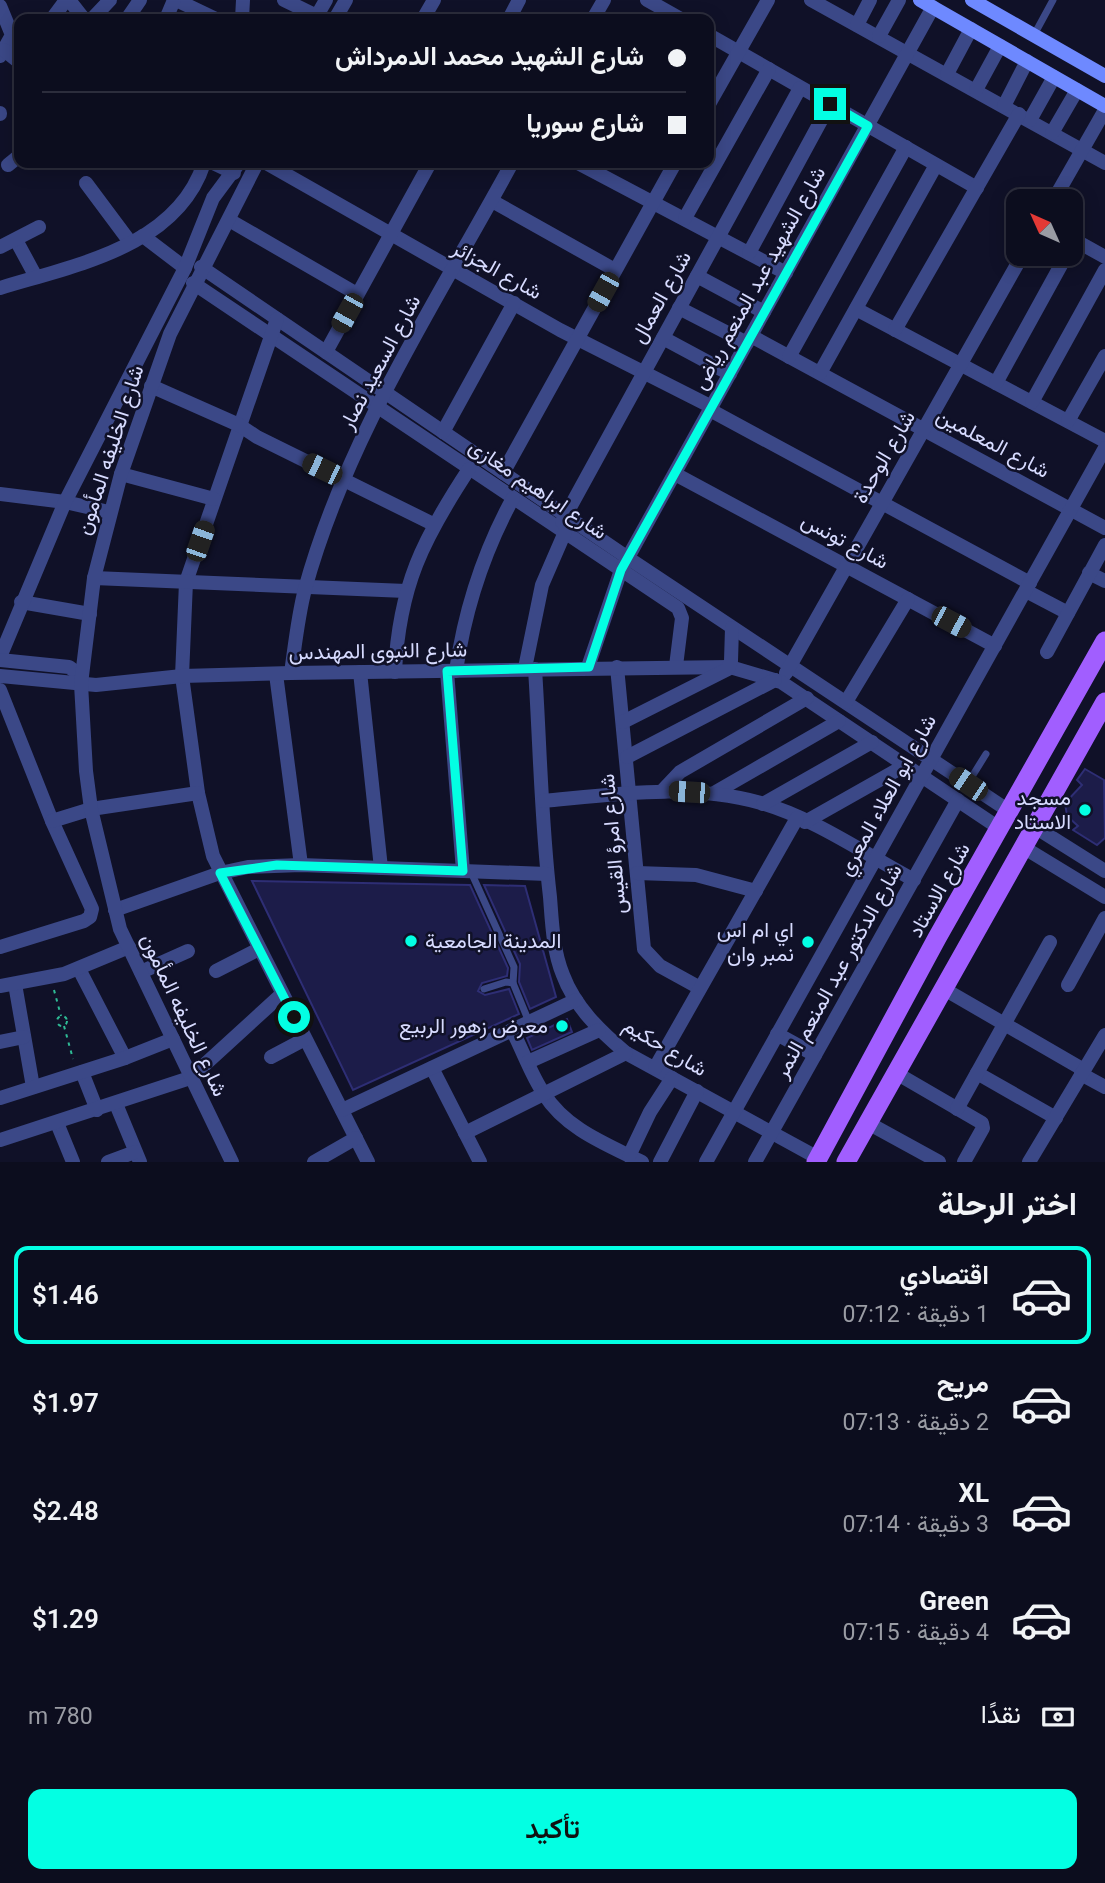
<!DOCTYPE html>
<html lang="ar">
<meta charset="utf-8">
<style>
body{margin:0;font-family:Roboto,Vazirmatn,sans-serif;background:#1a1b2b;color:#f1f3f6;direction:rtl;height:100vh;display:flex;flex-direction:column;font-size:26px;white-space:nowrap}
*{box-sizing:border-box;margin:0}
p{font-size:23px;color:#9a9ca4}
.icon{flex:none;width:38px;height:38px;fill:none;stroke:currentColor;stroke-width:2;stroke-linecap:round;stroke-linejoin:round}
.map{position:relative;height:1162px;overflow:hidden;direction:ltr}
.details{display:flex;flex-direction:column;background:#0c0d1e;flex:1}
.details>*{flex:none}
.hud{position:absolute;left:14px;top:14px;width:700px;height:154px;border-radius:14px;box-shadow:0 4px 18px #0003,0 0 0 2px #2c2d3c;direction:rtl;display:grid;align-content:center;height:154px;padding:0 28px;background:#0c0d1e}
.needle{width:46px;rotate:315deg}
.buttons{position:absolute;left:1006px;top:189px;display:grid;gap:14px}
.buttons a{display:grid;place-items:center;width:77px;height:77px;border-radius:14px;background:#0c0d1e;box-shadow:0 4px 18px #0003,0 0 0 2px #2c2d3c;font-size:35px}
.end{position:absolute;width:32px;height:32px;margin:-16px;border:9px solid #03ffe3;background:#111;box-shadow:0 0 0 4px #111}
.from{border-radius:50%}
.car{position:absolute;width:21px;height:42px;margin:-21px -10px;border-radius:9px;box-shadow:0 0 5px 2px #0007;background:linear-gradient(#222 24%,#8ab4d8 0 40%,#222 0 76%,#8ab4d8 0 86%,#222 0)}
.hud b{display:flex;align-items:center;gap:24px;height:66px;font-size:26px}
.hud b+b{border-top:2px solid #2c2d3c}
.hud i{width:18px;height:18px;background:#f1f3f6}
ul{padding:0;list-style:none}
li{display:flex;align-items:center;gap:21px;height:98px;margin:0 14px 10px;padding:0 14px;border:4px solid transparent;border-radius:14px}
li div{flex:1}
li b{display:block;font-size:26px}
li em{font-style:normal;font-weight:600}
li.on{border-color:#03ffe3}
li>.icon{width:63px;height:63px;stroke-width:1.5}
h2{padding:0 28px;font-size:32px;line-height:84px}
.pay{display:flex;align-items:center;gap:18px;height:77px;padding:0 28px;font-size:26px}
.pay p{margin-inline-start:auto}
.button{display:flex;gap:14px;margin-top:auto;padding:14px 28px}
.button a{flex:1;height:80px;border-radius:14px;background:#03ffe3;color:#111;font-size:28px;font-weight:600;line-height:80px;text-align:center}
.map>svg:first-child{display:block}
</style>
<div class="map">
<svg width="1105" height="1162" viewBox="0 0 1105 1162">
<rect width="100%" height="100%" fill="#101128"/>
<g fill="#1c1c49" stroke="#2e2e75" stroke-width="2">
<path d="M1085 769 1104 780 1105 838 1097 845 1073 830 1078 826 1067 816 1065 803 1082 785 1077 780Z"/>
<path d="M252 881 470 885 508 968 507 976 482 983 478 991 485 995 509 989 519 1014 353 1090Z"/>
<path d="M484 885 525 886 556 997 530 1009 519 982 520 964Z"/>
<path d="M567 1019 572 1032 532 1050 527 1038Z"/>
</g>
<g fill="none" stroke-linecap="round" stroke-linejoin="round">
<g stroke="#2fbb95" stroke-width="2" stroke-dasharray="3.5 5" stroke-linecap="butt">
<path d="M54 990 61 1016"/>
<circle cx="62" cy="1021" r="5"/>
<path d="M64 1026 73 1059"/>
</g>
<g stroke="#3b4887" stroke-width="7">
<path d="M1034 35 1053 0"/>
<path d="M968 783 986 754"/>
<path d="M471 872 514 967 513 983"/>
<path d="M484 989 506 982 513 983 529 1022"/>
</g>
<g stroke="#3b4887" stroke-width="14">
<path d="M69 0 84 19"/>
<path d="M176 0 216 19"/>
<path d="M284 0 323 19"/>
<path d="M647 0 681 19"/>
<path d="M811 0 1105 163"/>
<path d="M0 6 12 35 0 56"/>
<path d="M52 19 66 0"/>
<path d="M92 19 110 0"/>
<path d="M127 19 140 0"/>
<path d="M166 19 174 0"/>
<path d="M242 19 243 0"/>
<path d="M315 19 326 0"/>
<path d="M335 19 346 0"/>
<path d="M423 19 434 0"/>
<path d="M509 19 519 0"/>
<path d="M593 19 604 0"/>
<path d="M857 25 870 0"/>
<path d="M709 35 977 188"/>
<path d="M879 36 899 0"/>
<path d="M4 50 19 62"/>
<path d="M947 74 971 29"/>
<path d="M976 90 1000 46"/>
<path d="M709 104 768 0"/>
<path d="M1004 106 1027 61"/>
<path d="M0 113V114"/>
<path d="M1030 120 1054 77"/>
<path d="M1052 133 1077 90"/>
<path d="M213 163 234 173"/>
<path d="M266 163 560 330 712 407"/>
<path d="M578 163 786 273"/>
<path d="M8 165 19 156"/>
<path d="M86 183 130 242"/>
<path d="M492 201 615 270"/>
<path d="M1053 201 1105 110"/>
<path d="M685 218 769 69"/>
<path d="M229 220 357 294"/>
<path d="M143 236 185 268"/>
<path d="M1071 238 1105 257"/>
<path d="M16 240 36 277"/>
<path d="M0 247 39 227"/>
<path d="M749 253 830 104"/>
<path d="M201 267 628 558 1009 811"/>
<path d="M697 276 764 312"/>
<path d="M193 283 678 608 682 618 676 666"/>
<path d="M0 288C75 265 177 247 204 163"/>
<path d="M679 308 747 343"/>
<path d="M856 309 1105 441"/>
<path d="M277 319 186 582 182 676 198 793 213 856 368 1162"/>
<path d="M895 330 1019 114"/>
<path d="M751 336 1105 528"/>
<path d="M663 338 730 374"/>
<path d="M326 352 430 163"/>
<path d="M789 357 906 147"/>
<path d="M820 373 936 165"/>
<path d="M996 383 1067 254"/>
<path d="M151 386 239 425 257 437 433 524"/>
<path d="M1032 402 1105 270"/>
<path d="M710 410 1030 583"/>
<path d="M1068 421 1105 356"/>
<path d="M443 432 514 303"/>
<path d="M503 473 675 163"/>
<path d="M121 474 214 499"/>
<path d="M675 474 995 646"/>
<path d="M0 494 65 502 109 512"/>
<path d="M562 522 800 88"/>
<path d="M1089 573 1105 581"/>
<path d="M94 578 406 591"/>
<path d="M1026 591 1068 613"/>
<path d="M21 602 90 614"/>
<path d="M1047 652 1105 545"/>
<path d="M0 657 65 502 185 268 213 198 239 163"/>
<path d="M0 660 69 667 76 672 80 683"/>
<path d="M588 667 621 570 933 7"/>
<path d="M617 667 644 949 660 966 700 988"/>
<path d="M525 668 542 585 565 532"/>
<path d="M535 669C540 745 541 821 550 897 552 923 553 951 563 975 575 1007 600 1031 626 1053L818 1158"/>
<path d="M447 671 463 871"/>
<path d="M456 671C465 608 483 553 513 498"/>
<path d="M360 672 381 868"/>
<path d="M395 672C399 586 423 539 469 469"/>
<path d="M291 673C295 645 298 616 305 589 347 436 437 301 512 163"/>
<path d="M786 673 1023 254"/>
<path d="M276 674 301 865"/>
<path d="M0 676 96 685 182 676 291 673 730 667 781 682 999 828"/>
<path d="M0 690 52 821 92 909 90 917 84 921 0 947"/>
<path d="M846 702 908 599"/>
<path d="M623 722 728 669 731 661 732 628"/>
<path d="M627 757 775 680"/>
<path d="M663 790 680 772 807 698"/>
<path d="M714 793 839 721"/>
<path d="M543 801C616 794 688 783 761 803 814 818 865 854 914 880"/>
<path d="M763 804 872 742"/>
<path d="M52 821 91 809 198 793"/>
<path d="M805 822 906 765"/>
<path d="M1035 827 1105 871"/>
<path d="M1023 847 1105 897"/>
<path d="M637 873 696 875 756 891"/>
<path d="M115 910 220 873 248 867 301 865 547 874"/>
<path d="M79 969 125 1058"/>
<path d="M216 971 259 949"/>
<path d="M141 972 188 951"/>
<path d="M15 984 33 1087"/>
<path d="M1068 985 1105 918"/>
<path d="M0 986 64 974 129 947"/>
<path d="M944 989 1084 1070"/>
<path d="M512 1030C523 1051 531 1075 544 1094 566 1129 606 1144 642 1162"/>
<path d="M777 1034 815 1055"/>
<path d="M0 1042 24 1037"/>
<path d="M271 1057 305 1039"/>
<path d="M528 1062 599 1030"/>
<path d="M432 1068 480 1162"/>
<path d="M655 1068 797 818"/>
<path d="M82 1072 97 1110"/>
<path d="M896 1073 982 1123 983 1128 964 1162"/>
<path d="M977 1073 1056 1118"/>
<path d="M1081 1074 1105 1087"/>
<path d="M0 1098 125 1058 173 1039"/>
<path d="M116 1104 140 1162"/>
<path d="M957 1109 1050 942"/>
<path d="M342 1110 576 1000"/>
<path d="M57 1123 73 1162"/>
<path d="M868 1123 939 1162"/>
<path d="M465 1133 626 1053"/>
<path d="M0 1140 190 1078 282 994"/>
<path d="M629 1156 650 1112 672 1078"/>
<path d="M108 1162 135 1152"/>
<path d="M232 1162 120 929 91 809 86 771 81 684 94 578 121 474 170 334 257 163"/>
<path d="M314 1162 356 1138"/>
<path d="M660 1162 697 1091"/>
<path d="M706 1162 1105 448"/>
<path d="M755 1162 958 800"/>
<path d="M1029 1162 1105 1035"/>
</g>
<g stroke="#6e89ff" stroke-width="14">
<path d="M920 0 1105 106"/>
<path d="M972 0 1105 76"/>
</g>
<g stroke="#a15eff" stroke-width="19">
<path d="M816 1162 937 938 1105 641"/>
<path d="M846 1162 1105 702"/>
</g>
</g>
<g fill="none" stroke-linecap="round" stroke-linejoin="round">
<path stroke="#03ffe3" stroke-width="9" d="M294 1017 220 873 277 865 463 871 447 671 589 667 621 570 868 126 830 104"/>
</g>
<g fill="#03ffe3" stroke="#101128" stroke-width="2.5">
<circle cx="1085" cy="810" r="7"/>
<circle cx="411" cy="941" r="7"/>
<circle cx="808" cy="942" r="7"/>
<circle cx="562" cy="1026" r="7"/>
</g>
<g text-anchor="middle" stroke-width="5" stroke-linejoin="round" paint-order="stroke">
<g font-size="21" fill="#d7dbff" stroke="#101128">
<text transform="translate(497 270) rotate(29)" y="7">شارع الجزائر</text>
<text transform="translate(759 278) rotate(-61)" y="7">شارع الشهيد عبد المنعم رياض</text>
<text transform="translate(661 297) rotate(-61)" y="7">شارع العمال</text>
<text transform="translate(380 362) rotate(-62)" y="7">شارع السعيد نصار</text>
<text transform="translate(993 443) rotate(28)" y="7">شارع المعلمين</text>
<text transform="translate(110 450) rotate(-72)" y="7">شارع الخليفه المأمون</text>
<text transform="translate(884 457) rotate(-60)" y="7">شارع الوحدة</text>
<text transform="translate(538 489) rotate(34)" y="7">شارع ابراهيم مغازى</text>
<text transform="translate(845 541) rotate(28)" y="7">شارع تونس</text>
<text transform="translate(378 651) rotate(-1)" y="7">شارع النبوى المهندس</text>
<text transform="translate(887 795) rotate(-61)" y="7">شارع ابو العلاء المعري</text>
<text transform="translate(613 844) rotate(-95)" y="7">شارع امرؤ القيس</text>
<text transform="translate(939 890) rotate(-61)" y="7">شارع الاستاد</text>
<text transform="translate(838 971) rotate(-61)" y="7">شارع الدكتور عبد المنعم النمر</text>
<text transform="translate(184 1015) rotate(65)" y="7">شارع الخليفه المأمون</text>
<text transform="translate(665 1047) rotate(31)" y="7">شارع حكيم</text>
</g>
<g font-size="21" fill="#d7dbff" stroke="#101128" text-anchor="end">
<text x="1071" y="805">مسجد<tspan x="1071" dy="24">الاستاد</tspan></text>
<text x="794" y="937">اي ام اس<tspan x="794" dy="24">نمبر وان</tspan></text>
<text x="425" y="948" text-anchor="start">المدينة الجامعية</text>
<text x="548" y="1033">معرض زهور الربيع</text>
</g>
</g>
</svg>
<div class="buttons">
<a><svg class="needle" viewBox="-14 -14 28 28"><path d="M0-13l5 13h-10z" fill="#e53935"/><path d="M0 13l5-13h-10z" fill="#9a9ca4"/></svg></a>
</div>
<i class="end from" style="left:294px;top:1017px"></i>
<i class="end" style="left:830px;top:104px"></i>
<i class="car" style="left:603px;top:292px;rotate:209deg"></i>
<i class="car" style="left:347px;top:313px;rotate:209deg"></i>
<i class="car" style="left:322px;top:469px;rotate:296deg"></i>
<i class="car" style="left:200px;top:541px;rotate:19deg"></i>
<i class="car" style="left:951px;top:622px;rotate:118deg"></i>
<i class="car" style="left:968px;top:784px;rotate:304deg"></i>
<i class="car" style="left:689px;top:792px;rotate:274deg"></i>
<div class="hud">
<b><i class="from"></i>شارع الشهيد محمد الدمرداش</b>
<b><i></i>شارع سوريا</b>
</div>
</div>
<section class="details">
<h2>اختر الرحلة</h2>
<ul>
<li class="on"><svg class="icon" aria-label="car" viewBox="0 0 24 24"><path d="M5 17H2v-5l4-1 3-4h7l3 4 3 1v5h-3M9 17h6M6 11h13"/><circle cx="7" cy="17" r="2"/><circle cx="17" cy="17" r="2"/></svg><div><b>اقتصادي</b><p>1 دقيقة · 07:12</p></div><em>$1.46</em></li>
<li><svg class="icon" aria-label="car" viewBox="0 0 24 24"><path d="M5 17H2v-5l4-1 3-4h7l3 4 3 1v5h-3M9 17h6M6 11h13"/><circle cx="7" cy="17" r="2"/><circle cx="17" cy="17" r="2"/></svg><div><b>مريح</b><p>2 دقيقة · 07:13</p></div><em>$1.97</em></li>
<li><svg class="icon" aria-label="car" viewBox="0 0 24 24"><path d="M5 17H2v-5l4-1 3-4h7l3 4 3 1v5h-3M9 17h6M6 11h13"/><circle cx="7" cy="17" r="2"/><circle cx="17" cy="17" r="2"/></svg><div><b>XL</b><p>3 دقيقة · 07:14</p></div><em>$2.48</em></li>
<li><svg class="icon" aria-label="car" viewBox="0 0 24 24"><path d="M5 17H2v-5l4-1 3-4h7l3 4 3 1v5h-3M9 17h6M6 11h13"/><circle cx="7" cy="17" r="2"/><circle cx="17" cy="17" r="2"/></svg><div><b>Green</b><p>4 دقيقة · 07:15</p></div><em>$1.29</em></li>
</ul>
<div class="pay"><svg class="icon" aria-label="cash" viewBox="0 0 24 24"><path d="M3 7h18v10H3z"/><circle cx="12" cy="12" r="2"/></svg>نقدًا<p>780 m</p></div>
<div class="button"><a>تأكيد</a></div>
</section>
